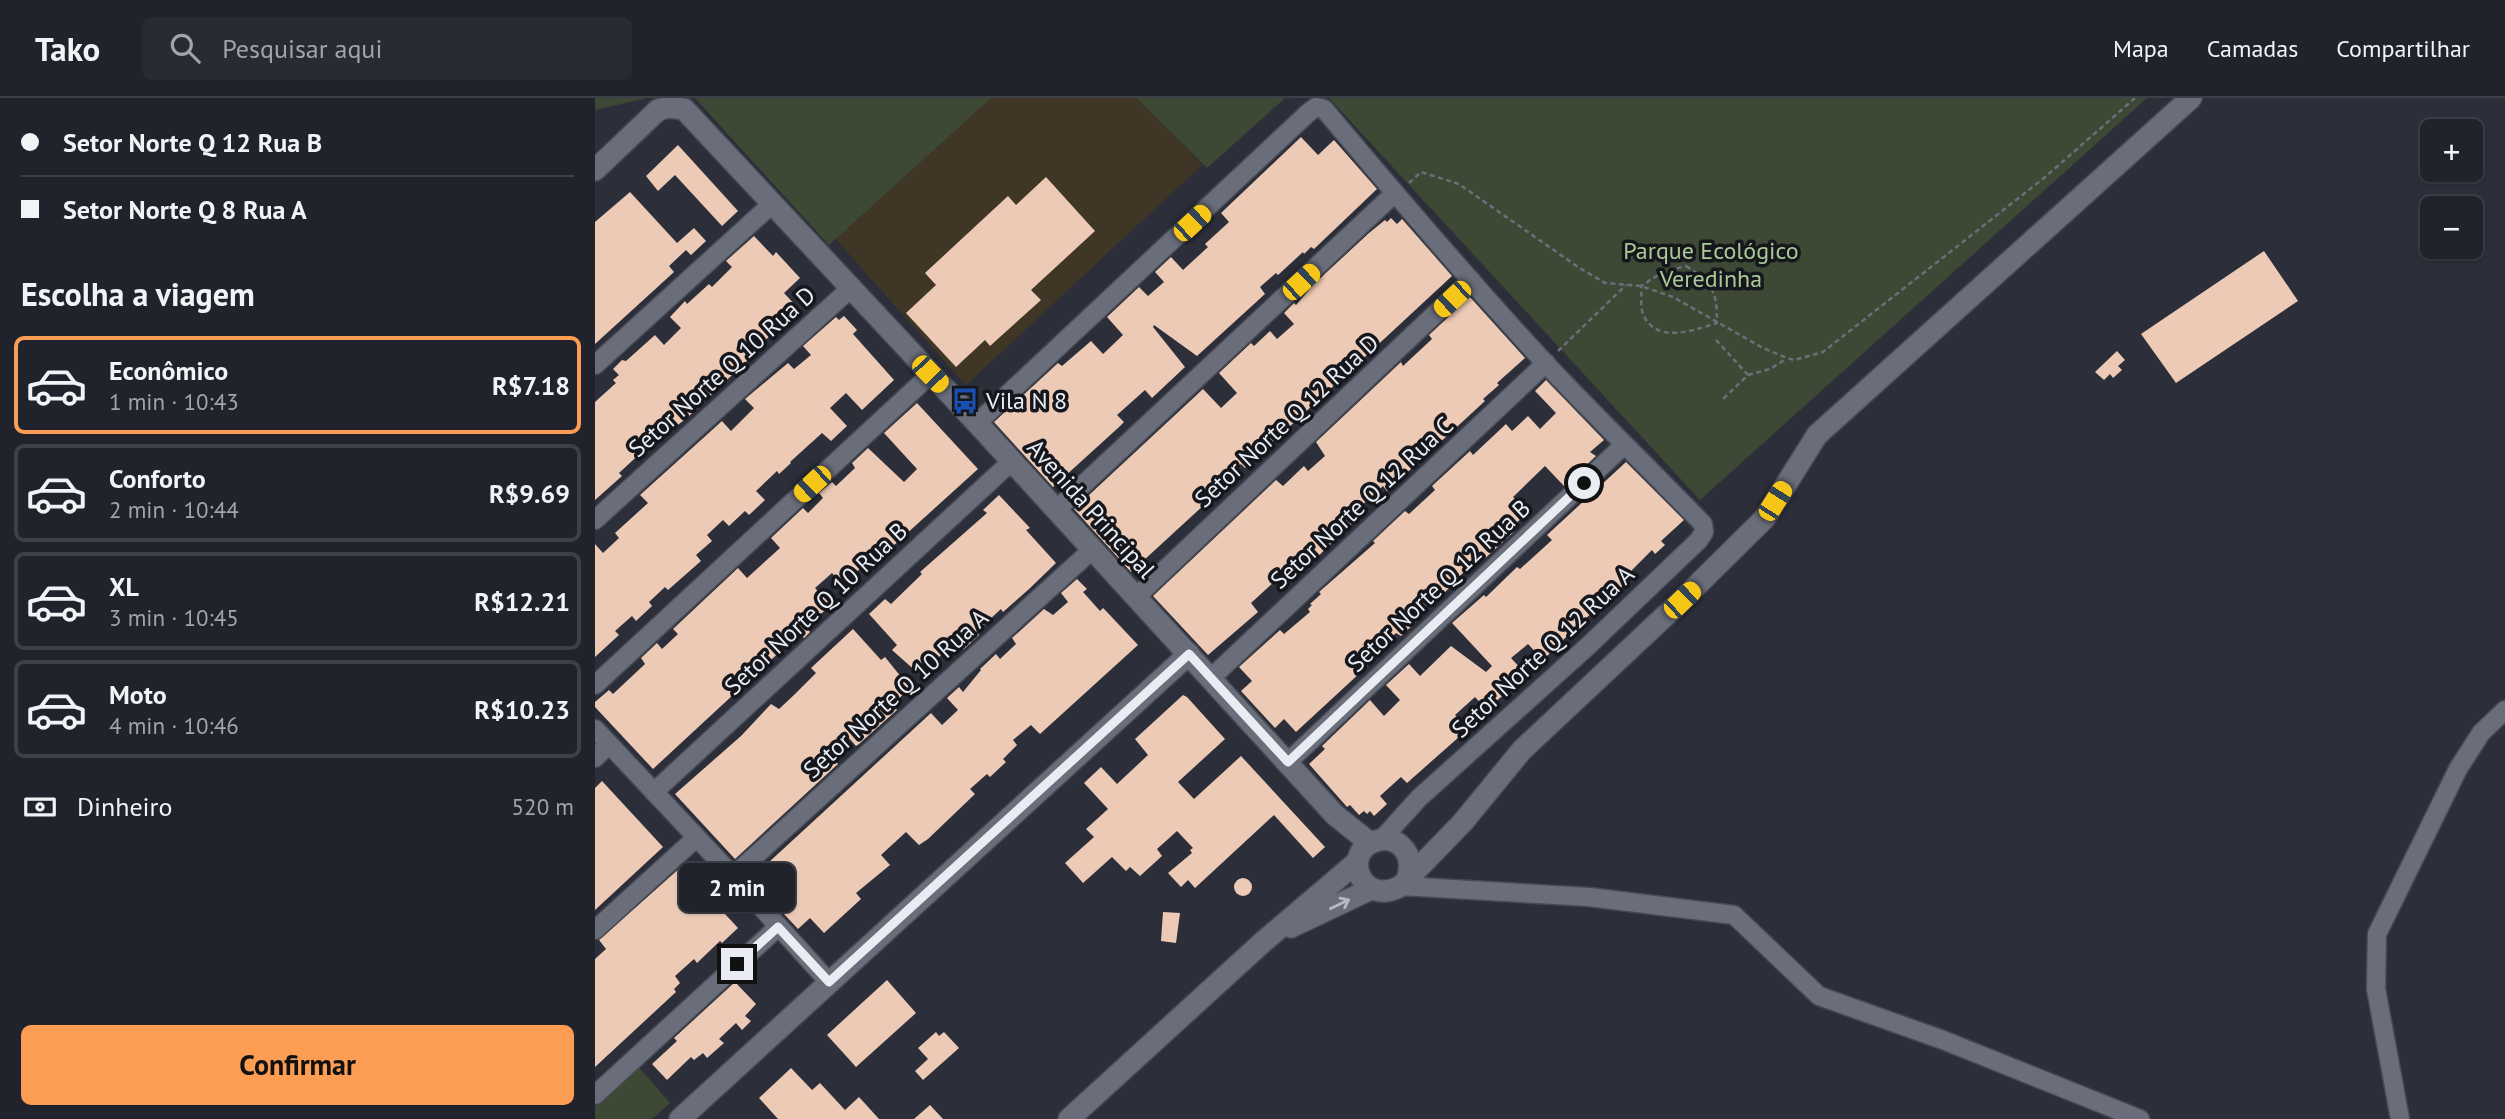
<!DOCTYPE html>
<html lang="pt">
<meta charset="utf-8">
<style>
body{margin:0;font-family:"PT Sans",sans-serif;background:#292b34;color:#f1f3f6;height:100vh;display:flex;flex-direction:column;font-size:26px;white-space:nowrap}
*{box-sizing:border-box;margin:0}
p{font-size:23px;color:#a2a4a9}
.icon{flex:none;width:38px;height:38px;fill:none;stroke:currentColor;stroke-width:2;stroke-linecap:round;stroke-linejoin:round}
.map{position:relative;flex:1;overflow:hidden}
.side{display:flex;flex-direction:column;background:#21232c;width:595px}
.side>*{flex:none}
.hud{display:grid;align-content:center;height:154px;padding:0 21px;background:#21232c}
.buttons{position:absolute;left:1825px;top:21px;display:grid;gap:14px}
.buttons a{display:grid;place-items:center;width:63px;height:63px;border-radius:10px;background:#21232c;box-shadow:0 2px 5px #0004,0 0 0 2px #3e4048;font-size:35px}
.end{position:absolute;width:32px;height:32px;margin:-16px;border:9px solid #e9ecf3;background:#111;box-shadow:0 0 0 4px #111}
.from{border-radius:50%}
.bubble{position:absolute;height:49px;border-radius:10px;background:#21232c;box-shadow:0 2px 5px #0004,0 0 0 2px #3e4048;font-size:23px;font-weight:700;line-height:49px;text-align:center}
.car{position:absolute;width:21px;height:42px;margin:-21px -10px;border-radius:9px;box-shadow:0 0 5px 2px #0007;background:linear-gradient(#f5c518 24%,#345 0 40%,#f5c518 0 76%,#345 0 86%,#f5c518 0)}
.hud b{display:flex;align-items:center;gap:24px;height:66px;font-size:26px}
.hud b+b{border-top:2px solid #3e4048}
.hud i{width:18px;height:18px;background:#f1f3f6}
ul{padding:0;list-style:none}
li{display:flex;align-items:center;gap:21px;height:98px;margin:0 14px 10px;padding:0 7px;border:4px solid #3e4048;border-radius:10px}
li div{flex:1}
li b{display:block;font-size:26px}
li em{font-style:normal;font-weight:700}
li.selected{border-color:#fc9d53}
li>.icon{width:63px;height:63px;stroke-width:1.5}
h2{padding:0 21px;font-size:32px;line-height:84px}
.pay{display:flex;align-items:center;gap:18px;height:77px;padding:0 21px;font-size:26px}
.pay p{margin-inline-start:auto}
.button{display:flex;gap:14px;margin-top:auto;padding:14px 21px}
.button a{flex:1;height:80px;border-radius:10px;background:#fc9d53;color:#111;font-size:28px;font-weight:700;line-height:80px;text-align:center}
header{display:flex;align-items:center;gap:42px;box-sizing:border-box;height:98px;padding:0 35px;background:#21232c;border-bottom:2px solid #3e4048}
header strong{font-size:33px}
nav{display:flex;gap:38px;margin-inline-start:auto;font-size:24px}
.search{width:490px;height:63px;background:#292b34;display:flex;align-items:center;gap:18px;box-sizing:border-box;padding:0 24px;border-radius:10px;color:#a2a4a9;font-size:26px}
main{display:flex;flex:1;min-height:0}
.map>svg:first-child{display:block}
</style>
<header>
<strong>Tako</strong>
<div class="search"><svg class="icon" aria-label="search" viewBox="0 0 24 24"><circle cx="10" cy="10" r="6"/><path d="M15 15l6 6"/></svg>Pesquisar aqui</div>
<nav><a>Mapa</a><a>Camadas</a><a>Compartilhar</a></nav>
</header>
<main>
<section class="side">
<div class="hud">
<b><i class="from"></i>Setor Norte Q 12 Rua B</b>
<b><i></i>Setor Norte Q 8 Rua A</b>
</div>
<h2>Escolha a viagem</h2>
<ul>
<li class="selected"><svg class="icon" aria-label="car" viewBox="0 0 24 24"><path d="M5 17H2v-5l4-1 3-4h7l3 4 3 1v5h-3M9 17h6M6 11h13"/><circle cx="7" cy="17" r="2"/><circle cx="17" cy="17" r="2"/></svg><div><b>Econômico</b><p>1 min · 10:43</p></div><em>R$7.18</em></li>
<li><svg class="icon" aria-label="car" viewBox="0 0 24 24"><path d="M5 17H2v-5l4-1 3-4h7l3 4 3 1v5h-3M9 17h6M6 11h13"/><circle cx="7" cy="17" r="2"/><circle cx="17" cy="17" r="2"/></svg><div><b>Conforto</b><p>2 min · 10:44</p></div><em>R$9.69</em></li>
<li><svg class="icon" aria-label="car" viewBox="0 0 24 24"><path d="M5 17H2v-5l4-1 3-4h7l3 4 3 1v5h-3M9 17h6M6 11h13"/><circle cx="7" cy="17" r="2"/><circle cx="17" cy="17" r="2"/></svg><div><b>XL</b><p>3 min · 10:45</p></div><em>R$12.21</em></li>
<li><svg class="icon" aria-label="car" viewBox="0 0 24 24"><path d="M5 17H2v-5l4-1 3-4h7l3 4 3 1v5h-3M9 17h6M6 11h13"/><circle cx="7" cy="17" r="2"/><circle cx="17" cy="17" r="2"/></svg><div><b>Moto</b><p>4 min · 10:46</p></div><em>R$10.23</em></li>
</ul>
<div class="pay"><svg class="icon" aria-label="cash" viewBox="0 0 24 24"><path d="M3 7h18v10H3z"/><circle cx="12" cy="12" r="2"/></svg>Dinheiro<p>520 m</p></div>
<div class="button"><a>Confirmar</a></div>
</section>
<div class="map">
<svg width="1910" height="1021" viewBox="0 0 1910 1021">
<rect width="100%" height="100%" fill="#2c2f3a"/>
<path fill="#3f3625" d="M386 0H544L607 67 371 287 237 137Z"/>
<g fill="#3d4935">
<path d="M0 0H52L0 12Z"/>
<path d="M100 0H396L234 147Z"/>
<path d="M542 0H690L612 70Z"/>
<path d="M734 0H1552L1105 402Z"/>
<path d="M40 965 75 1005 57 1021H0V1001Z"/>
</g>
<g fill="#edcab5">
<path d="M706 39 723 57 739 42 782 91 719 151 716 149 709 156 708 154 683 177 681 175 665 189 670 196 602 258 559 227 558 229 590 269 557 300 550 292 522 317 529 324 523 330 458 389 399 324 463 265 467 268 496 243 508 256 528 237 512 219 544 189 553 198 569 184 560 174 576 159 588 172 613 149 610 146 634 124 626 115Z"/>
<path d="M83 47 143 113 127 128 80 77 63 93 51 78Z"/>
<path d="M451 79 500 133 436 192 446 202 395 248 390 242 361 269 311 215 341 187 330 175 413 98 421 107Z"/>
<path d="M35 94 82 145 99 130 111 143 96 157 91 152 74 168 79 174 0 246V124Z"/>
<path d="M796 120 802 126 807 121 857 178 650 370 646 366 631 380 634 384 536 474 479 411 608 291 626 310 642 295 624 275 656 245 659 248 675 233 682 241 699 226 689 215 699 205 701 207 720 185 774 135 790 122 792 124Z"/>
<path d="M159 138 178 158 181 154 205 180 189 195 201 208 176 232 178 235 155 256 157 258 93 319 75 333 72 329 49 349 50 351 24 375 27 378 0 402V304L21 285 18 282 24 277 18 271 27 262 31 263 60 237 69 247 86 230 75 219 90 203 92 206 114 186 117 189 137 169 131 163Z"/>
<path d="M1669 153 1703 203 1581 285 1546 236Z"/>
<path d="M875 199 930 260 902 285 904 287 888 301 890 303 792 393 788 388 755 418 760 423 696 484 685 491 679 484 656 505 663 514 613 557 558 498 681 382 688 388 709 368 713 373 730 358 721 344 806 264 808 268 837 241 834 237Z"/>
<path d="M249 218 262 232 258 236 299 282 267 312 251 295 235 310 252 328 236 343 227 335 195 364 196 365 184 376 182 373 161 393 170 402 154 417 150 413 134 428 128 422 112 437 117 443 101 457 106 463 73 492 70 489 54 504 57 508 41 523 37 518 20 533 24 537 0 559V446L8 455 24 440 20 435 53 405 45 397 127 323 136 333 159 310 150 301 193 265 199 271 216 257 208 248 241 219 244 222Z"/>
<path d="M1522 253 1530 262 1523 268 1527 272 1518 280 1515 276 1509 282 1500 274Z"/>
<path d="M951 282 1009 342 995 354 1001 358 969 388 950 368 918 399 933 414 916 430 920 433 887 463 882 466 879 463 839 506 837 504 817 519 822 523 806 538 801 535 777 557 780 561 701 634 689 621 680 630 646 593 657 583 644 569 685 532 689 536 715 514 713 511 717 507 715 506 726 496 724 494 780 445 778 443 810 413 814 416 840 392 837 388 875 353 878 357 911 326 917 333 933 318 945 331 961 315 940 293Z"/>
<path d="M322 305 383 371 277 467 273 463 248 487 237 475 220 490 236 507 211 529 215 534 209 540 204 536 58 671 0 609V604L14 592 18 596 50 566 46 560 62 545 67 551 83 536 78 531 143 470 152 480 185 450 176 440 208 410 213 415 228 400 224 395 237 384 241 388 260 370 257 365 273 350 309 384 322 371 289 335Z"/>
<path d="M1031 364 1089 422 1066 443 1070 447 1060 456 1057 452 1037 472 1038 479 982 528 948 562 933 546 916 560 929 574 912 589 915 592 891 611 880 599 860 617 873 631 812 685 806 679 785 698 792 706 779 718 775 713 772 716 769 713 764 717 755 707 752 709 714 666 730 651 727 648 775 602 789 618 805 602 791 587 814 566 825 578 856 548 891 574 897 568 857 525 889 497 891 499 922 469 925 471 957 442 952 437Z"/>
<path d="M404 397 435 430 431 432 461 465 433 492 408 514 406 511 381 534 384 537 368 552 362 548 354 556 351 553 324 576 297 552 302 547 274 516 290 501 296 506 327 476 325 474 392 415 388 412Z"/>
<path d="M482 481 492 491 488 494 505 513 508 510 512 514 543 547 445 636 436 627 418 642 422 647 408 661 411 664 395 679 392 676 375 691 380 696 333 741 324 747 311 734 286 757 295 767 261 795 266 801 229 835 215 820 203 831 161 786 178 771 173 765 336 615 347 627 363 612 352 600 364 589 368 594 386 572 385 571 401 556 405 561 421 546 417 540 449 511 458 517 473 504 466 495Z"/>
<path d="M258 531 286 562 290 559 315 590 298 606 302 612 264 646 261 648 253 639 235 656 243 666 140 761 80 696 146 638 176 606 184 611 199 597 221 575 216 570Z"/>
<path d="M588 597 592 599 630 641 583 684 599 701 646 658 730 749 718 760 679 717 600 790 593 782 586 789 573 775 597 755 595 752 598 750 582 733 562 751 567 758 545 778 535 769 531 773 517 759 488 785 470 765 499 739 491 731 513 711 489 685 506 669 522 686 553 657 540 641Z"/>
<path d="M7 683 68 749 0 812V690Z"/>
<path d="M86 769 89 772 91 770 108 788 106 790 143 830 127 845 125 843 102 865 99 861 80 878 85 885 79 891 81 894 0 969V861L11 851 4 842Z"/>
<circle cx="648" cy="789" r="9"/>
<path d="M568 814 585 815 581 845 566 843Z"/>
<path d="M292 882 321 915 261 969 232 937Z"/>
<path d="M140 884 161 906 150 918 156 923 147 932 141 925 124 941 129 945 112 960 108 955 99 962 96 959 72 982 57 966 82 943 79 940Z"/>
<path d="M341 934 344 938 349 934 364 950 328 982 320 973 333 961 323 950Z"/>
<path d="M196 970 217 992 225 985 250 1012 264 999 284 1021H183L164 1000Z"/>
<path d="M335 1007 348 1021H319Z"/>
</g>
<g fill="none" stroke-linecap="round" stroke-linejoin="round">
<g stroke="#474a53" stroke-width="21">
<g id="minor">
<path d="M0 267 178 105"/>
<path d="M382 325 713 15 721 9 729 11C802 98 875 184 952 267 1003 321 1056 372 1108 426L1109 434 1104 442 993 548 824 700 787 741"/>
<path d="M461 412 800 95"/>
<path d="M0 422 256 190"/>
<path d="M541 499 876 182"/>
<path d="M616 580 951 265"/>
<path d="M0 587 336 276"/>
<path d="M0 631 138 778 234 884"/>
<path d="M0 660 14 646"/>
<path d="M693 664 1029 347"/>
<path d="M59 694 417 363"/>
<path d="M138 778 498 451"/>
<path d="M806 788 994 799 1139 817 1224 898 1348 942 1545 1021"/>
<path d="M0 832 101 740"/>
<path d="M0 997 183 829"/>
<path d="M1805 1021 1781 891 1782 836 1863 671 1886 635 1910 612"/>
</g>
</g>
<g stroke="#474a53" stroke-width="24">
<g id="tertiary">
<path d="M0 72 63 12 74 9 89 11 382 325 740 717 775 745"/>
<path d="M813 778C816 767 815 756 806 748 799 741 790 740 781 743 745 754 766 810 806 788L868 724 927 652 1087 502 1170 420 1222 337 1596 0"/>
<path d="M696 829 776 791"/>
<path d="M85 1021 594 556"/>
<path d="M474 1021 669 843 762 764"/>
</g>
</g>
<g stroke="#6c6f79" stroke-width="2.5" stroke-dasharray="5 3.5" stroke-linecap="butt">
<path d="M814 85 826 74 864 86 983 169 1010 185 1046 188 1078 199 1168 250 1192 260 1199 262 1228 254 1449 80 1540 0"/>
<path d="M1091 168C1118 185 1122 194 1122 225 1099 232 1061 247 1048 216 1045 208 1047 196 1046 188L1068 174Z"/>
<path d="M1121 242 1153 277 1129 300 1126 297"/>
<path d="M963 253 1031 187"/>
<path d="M1153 277 1175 271 1191 261"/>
</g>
<use href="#minor" stroke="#6a6e7b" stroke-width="18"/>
<use href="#tertiary" stroke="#6a6e7b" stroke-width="21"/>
</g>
<defs><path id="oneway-shaft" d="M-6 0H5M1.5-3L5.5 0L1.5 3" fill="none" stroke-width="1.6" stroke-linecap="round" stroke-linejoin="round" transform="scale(1.75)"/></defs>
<use stroke="#b6bac3" href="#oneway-shaft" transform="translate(745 806) rotate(-26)"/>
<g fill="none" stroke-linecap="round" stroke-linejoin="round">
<path stroke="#e9ecf3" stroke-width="9" d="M142 866 183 829 234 884 594 556 693 664 989 385"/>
</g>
<defs>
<g id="bus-bare" transform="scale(2.1)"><path d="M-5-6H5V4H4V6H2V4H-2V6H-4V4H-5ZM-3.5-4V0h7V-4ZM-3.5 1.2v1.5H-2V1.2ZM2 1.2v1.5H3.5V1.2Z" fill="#1a4fb4" stroke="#16171c" stroke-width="2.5" paint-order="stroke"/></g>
</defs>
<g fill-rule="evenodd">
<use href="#bus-bare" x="370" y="303"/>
</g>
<g text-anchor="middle" stroke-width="7" stroke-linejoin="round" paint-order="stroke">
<g font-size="24" fill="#aaca96" stroke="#16171c">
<text x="1116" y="161">Parque Ecológico<tspan x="1116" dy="28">Veredinha</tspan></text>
</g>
<g font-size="24" fill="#e9ecf3" stroke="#16171c">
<text transform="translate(127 274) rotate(-42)" y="8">Setor Norte Q 10 Rua D</text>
<text transform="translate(692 323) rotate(-43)" y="8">Setor Norte Q 12 Rua D</text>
<text transform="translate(767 405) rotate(-43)" y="8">Setor Norte Q 12 Rua C</text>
<text transform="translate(496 411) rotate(48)" y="8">Avenida Principal</text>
<text transform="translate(844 488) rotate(-43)" y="8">Setor Norte Q 12 Rua B</text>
<text transform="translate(221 511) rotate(-43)" y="8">Setor Norte Q 10 Rua B</text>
<text transform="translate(948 554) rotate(-43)" y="8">Setor Norte Q 12 Rua A</text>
<text transform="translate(301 596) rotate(-42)" y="8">Setor Norte Q 10 Rua A</text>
</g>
<g font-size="24" fill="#e9ecf3" stroke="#16171c" text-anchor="start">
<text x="391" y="311">Vila N 8</text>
</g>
</g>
</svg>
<div class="buttons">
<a>+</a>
<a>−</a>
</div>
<i class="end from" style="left:989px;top:385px"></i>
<i class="end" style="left:142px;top:866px"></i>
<div class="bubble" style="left:84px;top:765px;width:116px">2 min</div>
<i class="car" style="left:597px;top:125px;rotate:47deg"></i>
<i class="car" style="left:706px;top:184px;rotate:47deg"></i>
<i class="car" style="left:857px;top:201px;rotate:227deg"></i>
<i class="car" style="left:335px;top:276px;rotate:136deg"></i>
<i class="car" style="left:217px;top:386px;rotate:227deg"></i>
<i class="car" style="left:1180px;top:403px;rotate:32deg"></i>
<i class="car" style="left:1087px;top:502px;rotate:46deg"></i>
</div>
</main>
